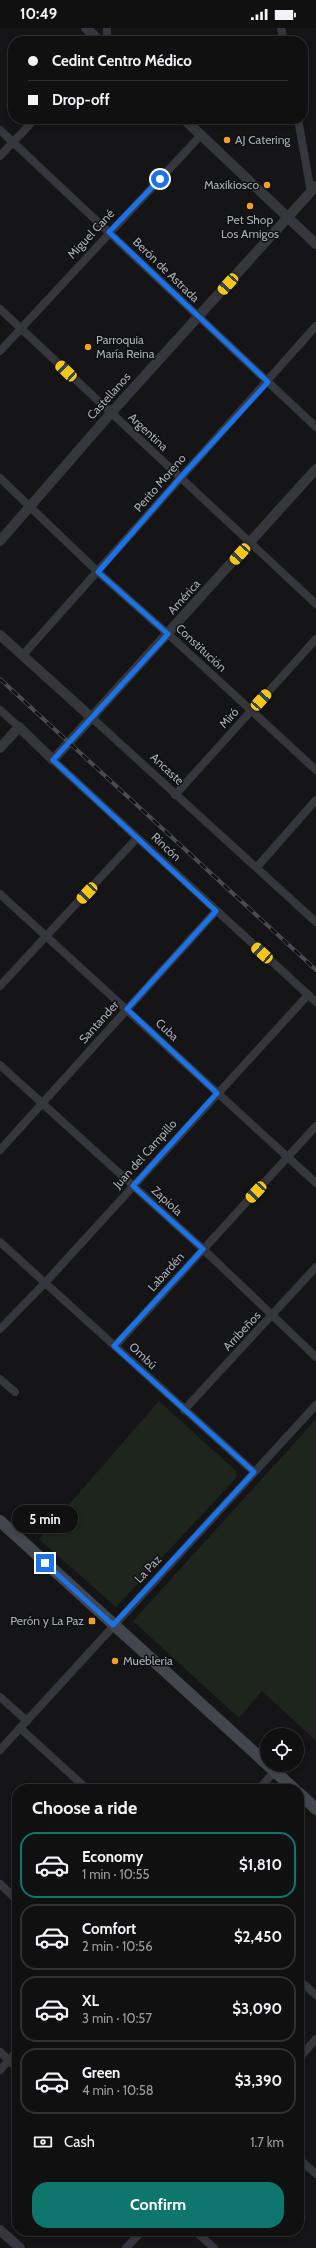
<!DOCTYPE html>
<meta charset="utf-8">
<style>
body{margin:0;font-family:Cabin,sans-serif;background:#1e1e1f;color:#f1f3f6;height:100vh;display:flex;flex-direction:column;font-size:15px;white-space:nowrap}
*{box-sizing:border-box;margin:0}
p{font-size:13px;color:#9c9d9f}
.icon{flex:none;width:22px;height:22px;fill:none;stroke:currentColor;stroke-width:2;stroke-linecap:round;stroke-linejoin:round}
.map{position:relative;flex:1;overflow:hidden}
.panel{position:absolute;left:12px;top:1756px;width:292px;height:452px;display:flex;flex-direction:column;background:#101011;border-radius:16px;box-shadow:0 2px 6px #0003,0 0 0 1px #303031}
.panel>*{flex:none}
.hud{position:absolute;left:8px;top:8px;width:300px;height:88px;border-radius:16px;box-shadow:0 2px 6px #0003,0 0 0 1px #303031;display:grid;align-content:center;height:88px;padding:0 20px;background:#101011}
.fabs{position:absolute;left:260px;top:1700px;display:grid;gap:8px}
.fabs a{display:grid;place-items:center;width:44px;height:44px;border-radius:50%;background:#101011;box-shadow:0 2px 6px #0003,0 0 0 1px #303031;font-size:20px}
.end{position:absolute;width:18px;height:18px;margin:-9px;border:5px solid #1a73e8;background:#fff;box-shadow:0 0 0 2px #fff}
.from{border-radius:50%}
.bubble{position:absolute;height:28px;border-radius:14px;background:#101011;box-shadow:0 2px 6px #0003,0 0 0 1px #303031;font-size:13px;font-weight:700;line-height:28px;text-align:center}
.car{position:absolute;width:12px;height:24px;margin:-12px -6px;border-radius:5px;box-shadow:0 0 3px 1px #0007;background:linear-gradient(#f5c518 24%,#345 0 40%,#f5c518 0 76%,#345 0 86%,#f5c518 0)}
.hud b{display:flex;align-items:center;gap:14px;height:38px;font-size:15px}
.hud b+b{border-top:1px solid #303031}
.hud i{width:10px;height:10px;background:#f1f3f6}
ul{padding:0;list-style:none}
li{display:flex;align-items:center;gap:12px;height:66px;margin:0 8px 6px;padding:0 12px;border:2px solid #303031;border-radius:16px}
li div{flex:1}
li b{display:block;font-size:15px}
li em{font-style:normal;font-weight:700}
li.active{border-color:#0f766e}
li>.icon{width:36px;height:36px;stroke-width:1.5}
h2{padding:0 20px;font-size:18px;line-height:48px}
.pay{display:flex;align-items:center;gap:10px;height:44px;padding:0 20px;font-size:15px}
.pay p{margin-inline-start:auto}
.action{display:flex;gap:8px;margin-top:auto;padding:8px 20px}
.action a{flex:1;height:46px;border-radius:16px;background:#0f766e;color:#fff;font-size:16px;font-weight:700;line-height:46px;text-align:center}
.status{display:flex;justify-content:space-between;align-items:center;height:28px;padding:0 20px;background:#101011;direction:ltr}
.status svg{height:11px;fill:currentColor}
.map>svg:first-child{display:block}
</style>
<div class="status"><b>10:49</b><svg viewBox="0 0 49 12"><path d="M0 12V9h3v3zM5 12V6h3v6zM10 12V3h3v9zM15 12V0h3v12zM26 1h20v11H26zM47 4h2v5h-2z"/></svg></div>
<div class="map">
<svg width="316" height="2220" viewBox="0 0 316 2220">
<rect width="100%" height="100%" fill="#151517"/>
<g fill="#1d251d">
<path d="M159 1373 236 1443V1450L116 1579 39 1511Z"/>
<path d="M316 1391V1713L262 1663 239 1690 133 1593Z"/>
</g>
<g fill="none" stroke-linecap="round" stroke-linejoin="round">
<g stroke="#36373c" stroke-width="8">
<path d="M107 0V13"/>
<path d="M281 0 284 13"/>
<path d="M298 91 311 164"/>
<path d="M0 102 316 399"/>
<path d="M0 128 35 91"/>
<path d="M0 281 316 576"/>
<path d="M0 323 201 107"/>
<path d="M0 450 98 544 168 606 316 742"/>
<path d="M22 628 316 298"/>
<path d="M0 682 19 699"/>
<path d="M92 690 316 894"/>
<path d="M53 732 316 974"/>
<path d="M175 767 316 611"/>
<path d="M257 839 316 772"/>
<path d="M0 866 316 1155"/>
<path d="M0 958 137 810"/>
<path d="M0 1037 203 1221 316 1329"/>
<path d="M0 1122 216 883"/>
<path d="M0 1214 254 1444"/>
<path d="M0 1301 44 1256 308 967"/>
<path d="M115 1318 316 1098"/>
<path d="M0 1351 15 1364"/>
<path d="M184 1382 316 1239"/>
<path d="M0 1669 27 1693"/>
<path d="M20 1700 87 1761"/>
<path d="M0 1722 316 1377"/>
<path d="M259 1761 275 1743"/>
<path d="M0 1856 17 1872"/>
<path d="M299 1952 316 1967"/>
<path d="M0 2024 17 2040"/>
<path d="M299 2030 316 2011"/>
<path d="M0 2042 17 2023"/>
<path d="M299 2131 316 2146"/>
<path d="M195 2203 214 2220"/>
<path d="M126 2220 142 2203"/>
</g>
<g stroke="#36373c" stroke-width="10">
<path d="M86 0 100 13"/>
<path d="M184 91 316 216"/>
<path d="M0 513 111 385 316 158"/>
<path d="M0 607 92 690"/>
<path d="M0 720 19 699 53 732 316 441"/>
<path d="M0 2202 20 2220"/>
</g>
<g stroke="#43464c" stroke-width="12">
<path d="M0 1493 267 1736"/>
<path d="M268 1737 294 1761"/>
<path d="M299 1765 316 1781"/>
</g>
<g stroke="#484b51" stroke-width="4">
<path id="rail" d="M0 651 316 942"/>
</g>
<use href="#rail" stroke="#101012" stroke-width="2.5" stroke-dasharray="8" stroke-linecap="butt"/>
</g>
<g fill="none" stroke-linecap="round" stroke-linejoin="round">
<path stroke="#1a73e8" stroke-width="5" d="M45 1535 113 1597 254 1444 114 1318 203 1221 133 1158 217 1065 127 981 216 883 53 732 168 606 98 544 180 450 268 354 109 204 160 151"/>
</g>
<g fill="#f69d2d" stroke="#101012" stroke-width="1.5">
<circle cx="227" cy="112" r="4"/>
<circle cx="267" cy="157" r="4"/>
<circle cx="250" cy="178" r="4"/>
<circle cx="88" cy="319" r="4"/>
<rect x="88" y="1589" width="8" height="8" rx="2"/>
<circle cx="115" cy="1633" r="4"/>
</g>
<g text-anchor="middle" stroke-width="3" stroke-linejoin="round" paint-order="stroke">
<g font-size="12" fill="#a6adb7" stroke="#101012" text-anchor="start">
<text x="235" y="116">AJ Catering</text>
<text x="259" y="161" text-anchor="end">Maxikiosco</text>
<text x="250" y="196" text-anchor="middle">Pet Shop<tspan x="250" dy="14">Los Amigos</tspan></text>
<text x="96" y="316">Parroquia<tspan x="96" dy="14">María Reina</tspan></text>
<text x="84" y="1597" text-anchor="end">Perón y La Paz</text>
<text x="123" y="1637">Muebleria</text>
</g>
<g font-size="12" fill="#a6adb7" stroke="#101012">
<text transform="translate(91 206) rotate(-47)" y="4">Miguel Cané</text>
<text transform="translate(166 242) rotate(44)" y="4">Berón de Astrada</text>
<text transform="translate(109 368) rotate(-48)" y="4">Castellanos</text>
<text transform="translate(148 404) rotate(43)" y="4">Argentina</text>
<text transform="translate(160 455) rotate(-49)" y="4">Perito Moreno</text>
<text transform="translate(184 569) rotate(-48)" y="4">América</text>
<text transform="translate(201 620) rotate(43)" y="4">Constitución</text>
<text transform="translate(229 690) rotate(-48)" y="4">Miró</text>
<text transform="translate(167 741) rotate(43)" y="4">Ancaste</text>
<text transform="translate(166 819) rotate(43)" y="4">Rincón</text>
<text transform="translate(99 994) rotate(-48)" y="4">Santander</text>
<text transform="translate(167 1002) rotate(43)" y="4">Cuba</text>
<text transform="translate(145 1126) rotate(-48)" y="4">Juan del Campillo</text>
<text transform="translate(167 1173) rotate(43)" y="4">Zapiola</text>
<text transform="translate(166 1244) rotate(-48)" y="4">Labardén</text>
<text transform="translate(242 1303) rotate(-47)" y="4">Arribeños</text>
<text transform="translate(143 1328) rotate(43)" y="4">Ombú</text>
<text transform="translate(148 1541) rotate(-47)" y="4">La Paz</text>
</g>
</g>
</svg>
<div class="fabs">
<a><svg class="icon" aria-label="locate" viewBox="0 0 24 24"><circle cx="12" cy="12" r="6"/><path d="M12 2v4M12 18v4M2 12h4M18 12h4"/></svg></a>
</div>
<i class="end from" style="left:160px;top:151px"></i>
<i class="end" style="left:45px;top:1535px"></i>
<div class="bubble" style="left:12px;top:1477px;width:66px">5 min</div>
<i class="car" style="left:228px;top:256px;rotate:222deg"></i>
<i class="car" style="left:66px;top:343px;rotate:313deg"></i>
<i class="car" style="left:240px;top:526px;rotate:222deg"></i>
<i class="car" style="left:261px;top:672px;rotate:42deg"></i>
<i class="car" style="left:87px;top:865px;rotate:223deg"></i>
<i class="car" style="left:262px;top:925px;rotate:312deg"></i>
<i class="car" style="left:256px;top:1164px;rotate:223deg"></i>
<div class="hud">
<b><i class="from"></i>Cedint Centro Médico</b>
<b><i></i>Drop-off</b>
</div>
<section class="panel">
<h2>Choose a ride</h2>
<ul>
<li class="active"><svg class="icon" aria-label="car" viewBox="0 0 24 24"><path d="M5 17H2v-5l4-1 3-4h7l3 4 3 1v5h-3M9 17h6M6 11h13"/><circle cx="7" cy="17" r="2"/><circle cx="17" cy="17" r="2"/></svg><div><b>Economy</b><p>1 min · 10:55</p></div><em>$1,810</em></li>
<li><svg class="icon" aria-label="car" viewBox="0 0 24 24"><path d="M5 17H2v-5l4-1 3-4h7l3 4 3 1v5h-3M9 17h6M6 11h13"/><circle cx="7" cy="17" r="2"/><circle cx="17" cy="17" r="2"/></svg><div><b>Comfort</b><p>2 min · 10:56</p></div><em>$2,450</em></li>
<li><svg class="icon" aria-label="car" viewBox="0 0 24 24"><path d="M5 17H2v-5l4-1 3-4h7l3 4 3 1v5h-3M9 17h6M6 11h13"/><circle cx="7" cy="17" r="2"/><circle cx="17" cy="17" r="2"/></svg><div><b>XL</b><p>3 min · 10:57</p></div><em>$3,090</em></li>
<li><svg class="icon" aria-label="car" viewBox="0 0 24 24"><path d="M5 17H2v-5l4-1 3-4h7l3 4 3 1v5h-3M9 17h6M6 11h13"/><circle cx="7" cy="17" r="2"/><circle cx="17" cy="17" r="2"/></svg><div><b>Green</b><p>4 min · 10:58</p></div><em>$3,390</em></li>
</ul>
<div class="pay"><svg class="icon" aria-label="cash" viewBox="0 0 24 24"><path d="M3 7h18v10H3z"/><circle cx="12" cy="12" r="2"/></svg>Cash<p>1.7 km</p></div>
<div class="action"><a>Confirm</a></div>
</section>
</div>
